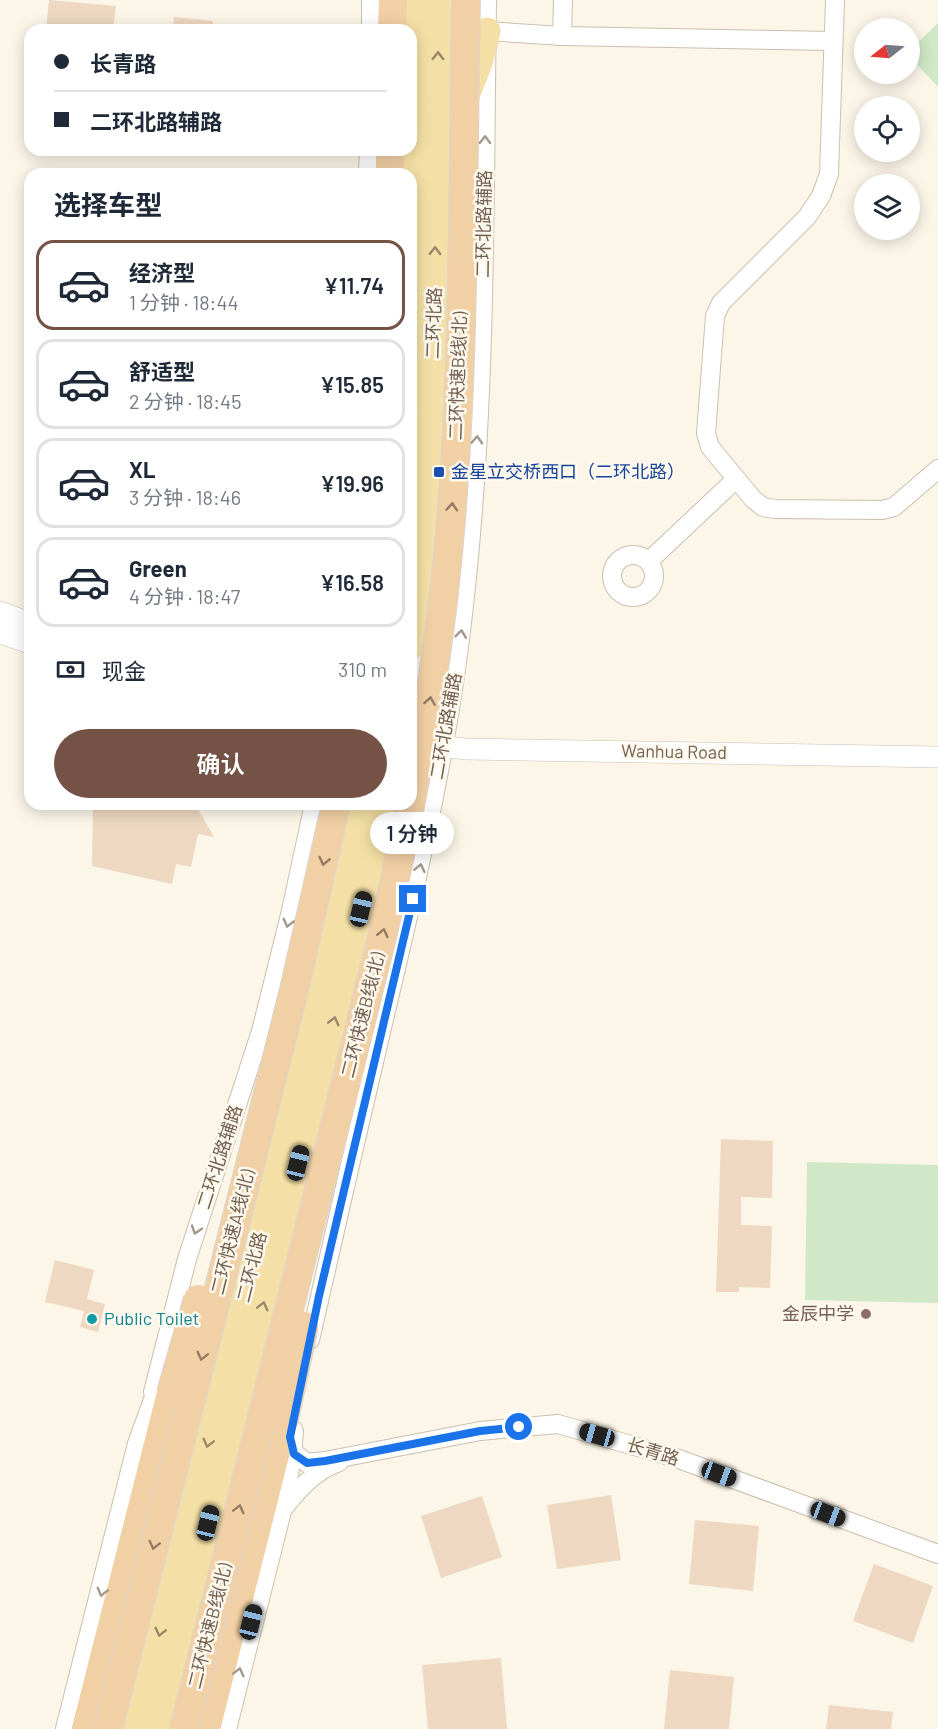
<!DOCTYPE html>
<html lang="zh">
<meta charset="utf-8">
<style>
body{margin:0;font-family:Barlow,"Noto Sans SC",sans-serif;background:#f6f6f7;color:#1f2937;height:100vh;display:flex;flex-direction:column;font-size:22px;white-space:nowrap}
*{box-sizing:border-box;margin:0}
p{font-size:20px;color:#747a83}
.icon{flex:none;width:33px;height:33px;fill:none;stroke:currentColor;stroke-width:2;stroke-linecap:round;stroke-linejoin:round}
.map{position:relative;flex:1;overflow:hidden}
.panel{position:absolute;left:24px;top:168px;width:393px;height:642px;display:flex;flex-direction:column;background:#fff;border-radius:18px;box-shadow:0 3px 15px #0003}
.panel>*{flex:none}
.guide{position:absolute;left:24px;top:24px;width:393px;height:132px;border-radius:18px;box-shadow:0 3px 15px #0003;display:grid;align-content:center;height:132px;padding:0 30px;background:#fff}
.needle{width:39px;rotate:253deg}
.controls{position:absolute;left:854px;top:18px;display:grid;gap:12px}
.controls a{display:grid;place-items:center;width:66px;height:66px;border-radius:50%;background:#fff;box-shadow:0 3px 15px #0003;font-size:30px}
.end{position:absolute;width:27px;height:27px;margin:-14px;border:8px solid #1a73e8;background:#fff;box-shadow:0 0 0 3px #fff}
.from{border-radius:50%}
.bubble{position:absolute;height:42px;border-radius:21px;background:#fff;box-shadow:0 3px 15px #0003;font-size:20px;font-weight:600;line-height:42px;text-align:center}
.car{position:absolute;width:18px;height:36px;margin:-18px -9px;border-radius:8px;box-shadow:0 0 4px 2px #0007;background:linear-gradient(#222 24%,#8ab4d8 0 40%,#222 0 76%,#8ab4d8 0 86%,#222 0)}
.guide b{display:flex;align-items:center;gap:21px;height:57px;font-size:22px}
.guide b+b{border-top:2px solid #e0e1e3}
.guide i{width:15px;height:15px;background:#1f2937}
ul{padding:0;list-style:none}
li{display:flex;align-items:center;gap:18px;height:90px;margin:0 12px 9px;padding:0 18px;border:3px solid #e0e1e3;border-radius:18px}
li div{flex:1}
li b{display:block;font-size:22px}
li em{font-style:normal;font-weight:600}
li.selected{border-color:#745245}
li>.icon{width:54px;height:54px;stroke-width:1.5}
h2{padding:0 30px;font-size:27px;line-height:72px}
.pay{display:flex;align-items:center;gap:15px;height:66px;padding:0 30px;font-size:22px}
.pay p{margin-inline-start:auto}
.button{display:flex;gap:12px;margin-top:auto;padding:12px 30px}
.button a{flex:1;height:69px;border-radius:36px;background:#745245;color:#fff;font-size:24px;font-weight:600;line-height:69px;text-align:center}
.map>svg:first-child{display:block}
</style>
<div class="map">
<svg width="938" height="1729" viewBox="0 0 938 1729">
<rect width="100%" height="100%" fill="#fbf6e8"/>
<g fill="#d0e8c7">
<path d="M938 23V87L909 56V51Z"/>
<path d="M807 1162 938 1165V1303L805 1300Z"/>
</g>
<g fill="#eed8c1">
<path d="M49 0 116 6 113 30H46Z"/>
<path d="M174 17 213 21 212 30H173Z"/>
<path d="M93 804H195L214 837 198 834 191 867 176 864 172 884 92 866Z"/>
<path d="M721 1139 773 1141 772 1198 741 1197V1225L772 1226 770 1288 739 1287V1292H716Z"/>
<path d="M55 1260 94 1270 87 1299 105 1304 98 1332 80 1327 84 1311 45 1302Z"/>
<path d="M611 1495 621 1560 557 1569 547 1505Z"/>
<path d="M482 1496 502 1557 441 1578 421 1516Z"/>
<path d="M695 1520 759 1526 753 1591 689 1584Z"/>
<path d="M874 1564 933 1586 913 1643 853 1621Z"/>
<path d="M501 1658 507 1729H428L422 1665Z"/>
<path d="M670 1670 734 1677 729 1729H664Z"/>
<path d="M829 1705 893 1712 891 1729H826Z"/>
</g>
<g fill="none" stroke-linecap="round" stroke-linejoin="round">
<g stroke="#ccbfaf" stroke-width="20">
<g id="minor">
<path d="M835 0 829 174 821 196 807 217 721 303 715 316 706 433 710 447 753 499 763 507 775 509 882 510 894 507 938 469"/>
<path d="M371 30V0"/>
<path d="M487 31 562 36 833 41"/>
<path d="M562 36 563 0"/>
<path d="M368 174 369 150"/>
<circle cx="633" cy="576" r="21"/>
<path d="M649 561 736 479"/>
<path d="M310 1340C334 1232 360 1123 385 1015 414 893 443 771 459 647 487 433 484 216 487 0"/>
<path d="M153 1392 187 1259 261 1031 290 915 314 804"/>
<path d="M291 1438 294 1453 307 1463 325 1461 480 1431 558 1424 676 1458 938 1554"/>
<path d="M279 1514C295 1493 313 1471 339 1462"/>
</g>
</g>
<g stroke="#ccbfaf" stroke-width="22">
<g id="tertiary">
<path d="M0 612 30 623"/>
<path d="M0 633 30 643"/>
<path d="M411 743 466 749 938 757"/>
</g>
</g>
<g stroke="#cec0ac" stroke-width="26">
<g id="secondary">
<path d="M68 1729 140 1444 164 1378"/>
<path d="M224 1729 278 1515 288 1463 291 1432"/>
</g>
</g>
<g stroke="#dbd5d1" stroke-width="28">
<g id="primary">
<path d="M465 98 479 63 487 31"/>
<path d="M411 396 415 252 419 0"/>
<path d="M411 645C425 544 430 442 433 341 437 227 437 114 439 0"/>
<path d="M136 1729 320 996 363 804"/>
<path d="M157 1729 339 1001 371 866 384 804"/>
</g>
</g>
<g stroke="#dbd5d1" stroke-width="30">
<g id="trunk">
<path d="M392 30 393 0"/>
<path d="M390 174V150"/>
<path d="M86 1729 171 1393"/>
<path d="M206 1729 283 1423"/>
</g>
</g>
<use href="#minor" stroke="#fff" stroke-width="18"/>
<use href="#tertiary" stroke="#fff" stroke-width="21"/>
<use href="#secondary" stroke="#fff" stroke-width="24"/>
<use href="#primary" stroke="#f4e0a6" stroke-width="27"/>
<use href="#trunk" stroke="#f2d0a5" stroke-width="28"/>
<g stroke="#dbd5d1" stroke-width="30" stroke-linecap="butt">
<g id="trunk-bridge">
<path d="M171 1393 198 1299"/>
<path d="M283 1423 304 1326"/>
<path d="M108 1729 294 990 336 804"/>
<path d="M184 1729 382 937C408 823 431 709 444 592 466 396 462 197 466 0"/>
</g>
</g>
<use href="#trunk-bridge" stroke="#f2d0a5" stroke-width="28"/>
</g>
<defs><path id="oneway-chevron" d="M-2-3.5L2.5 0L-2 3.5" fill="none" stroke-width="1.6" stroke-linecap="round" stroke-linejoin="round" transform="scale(1.5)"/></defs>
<g stroke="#9a8668">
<use href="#oneway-chevron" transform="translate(438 56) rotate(-89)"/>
<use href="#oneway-chevron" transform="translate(435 251) rotate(-89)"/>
<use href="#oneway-chevron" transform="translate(334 1021) rotate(-76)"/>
<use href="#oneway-chevron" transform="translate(263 1306) rotate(-76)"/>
<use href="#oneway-chevron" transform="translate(208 1443) rotate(104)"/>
<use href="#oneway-chevron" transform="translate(160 1632) rotate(104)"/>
</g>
<g stroke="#a4978c">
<use href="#oneway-chevron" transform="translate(485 140) rotate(-89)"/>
<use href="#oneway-chevron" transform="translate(477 440) rotate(-87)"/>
<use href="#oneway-chevron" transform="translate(461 634) rotate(-83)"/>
<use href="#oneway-chevron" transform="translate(420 868) rotate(-78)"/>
<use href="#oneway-chevron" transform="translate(288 923) rotate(104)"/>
<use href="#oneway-chevron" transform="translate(196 1230) rotate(108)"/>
<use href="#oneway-chevron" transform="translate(102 1592) rotate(104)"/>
<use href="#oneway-chevron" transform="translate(239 1672) rotate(-76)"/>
</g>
<g stroke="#937b64">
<use href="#oneway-chevron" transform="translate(452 507) rotate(-86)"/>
<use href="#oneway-chevron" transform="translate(430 701) rotate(-81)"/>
<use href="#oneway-chevron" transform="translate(324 861) rotate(103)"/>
<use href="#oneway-chevron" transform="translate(383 933) rotate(-77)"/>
<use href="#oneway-chevron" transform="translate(202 1356) rotate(104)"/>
<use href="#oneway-chevron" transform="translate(239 1509) rotate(-76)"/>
<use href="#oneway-chevron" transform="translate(154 1545) rotate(104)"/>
</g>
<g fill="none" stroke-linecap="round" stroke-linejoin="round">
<path stroke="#1a73e8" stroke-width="8" d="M413 899 319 1296 290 1437 294 1454 307 1463 325 1461 480 1431 519 1427"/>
</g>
<rect fill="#1a4fb4" stroke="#fef9ee" stroke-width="2" x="433" y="466" width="12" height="12" rx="3"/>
<circle fill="#8d6e63" stroke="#fef9ee" stroke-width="2" cx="866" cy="1314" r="6"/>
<circle fill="#0f9aa8" stroke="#fef9ee" stroke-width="2" cx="92" cy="1319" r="6"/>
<g text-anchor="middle" stroke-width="5" stroke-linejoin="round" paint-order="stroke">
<g font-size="18" fill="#735f4e" stroke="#fef9ee">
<text transform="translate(484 224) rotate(-89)" y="6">二环北路辅路</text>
<text transform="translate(434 323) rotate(-88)" y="6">二环北路</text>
<text transform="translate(458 376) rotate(-88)" y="6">二环快速B线(北)</text>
<text transform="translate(446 726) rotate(-80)" y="6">二环北路辅路</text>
<text transform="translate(674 752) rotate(1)" y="6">Wanhua Road</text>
<text transform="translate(363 1015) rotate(-76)" y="6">二环快速B线(北)</text>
<text transform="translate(220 1157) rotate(-72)" y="6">二环北路辅路</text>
<text transform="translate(233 1232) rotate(-76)" y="6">二环快速A线(北)</text>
<text transform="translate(252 1267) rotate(-76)" y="6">二环北路</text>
<text transform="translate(653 1452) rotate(17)" y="6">长青路</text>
<text transform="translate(210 1626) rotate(-76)" y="6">二环快速B线(北)</text>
</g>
<g font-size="18" fill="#164399" stroke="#fef9ee" text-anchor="start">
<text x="451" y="478">金星立交桥西口（二环北路）</text>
</g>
<g font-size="18" fill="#785e54" stroke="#fef9ee" text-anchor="end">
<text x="854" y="1320">金辰中学</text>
</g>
<g font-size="18" fill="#0d838f" stroke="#fef9ee" text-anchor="start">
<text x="104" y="1325">Public Toilet</text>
</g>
</g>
</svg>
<div class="controls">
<a><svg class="needle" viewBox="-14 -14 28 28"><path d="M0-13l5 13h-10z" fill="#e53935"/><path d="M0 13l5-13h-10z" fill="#747a83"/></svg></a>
<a><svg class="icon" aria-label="locate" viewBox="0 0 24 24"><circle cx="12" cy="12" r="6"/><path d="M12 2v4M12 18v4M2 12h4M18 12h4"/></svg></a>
<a><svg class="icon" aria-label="layers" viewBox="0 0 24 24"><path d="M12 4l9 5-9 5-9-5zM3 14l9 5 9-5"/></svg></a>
</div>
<i class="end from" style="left:519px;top:1427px"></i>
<i class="end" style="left:413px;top:899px"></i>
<div class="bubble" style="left:370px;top:812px;width:84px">1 分钟</div>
<i class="car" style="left:361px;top:909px;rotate:13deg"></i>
<i class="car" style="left:298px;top:1163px;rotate:14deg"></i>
<i class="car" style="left:597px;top:1435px;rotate:286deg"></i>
<i class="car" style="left:719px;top:1474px;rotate:110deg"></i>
<i class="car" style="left:828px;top:1514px;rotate:111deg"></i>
<i class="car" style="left:208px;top:1523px;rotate:14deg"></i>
<i class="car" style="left:251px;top:1622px;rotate:14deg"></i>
<div class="guide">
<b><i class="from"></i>长青路</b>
<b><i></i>二环北路辅路</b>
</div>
<section class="panel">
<h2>选择车型</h2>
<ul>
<li class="selected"><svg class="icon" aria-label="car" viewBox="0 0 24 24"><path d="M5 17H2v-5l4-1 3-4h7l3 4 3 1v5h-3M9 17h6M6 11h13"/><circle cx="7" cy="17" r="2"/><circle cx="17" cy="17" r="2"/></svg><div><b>经济型</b><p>1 分钟 · 18:44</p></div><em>¥11.74</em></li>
<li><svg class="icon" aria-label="car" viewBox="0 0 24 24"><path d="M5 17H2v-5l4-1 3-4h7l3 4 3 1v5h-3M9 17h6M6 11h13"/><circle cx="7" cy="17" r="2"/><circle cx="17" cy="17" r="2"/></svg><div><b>舒适型</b><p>2 分钟 · 18:45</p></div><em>¥15.85</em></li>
<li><svg class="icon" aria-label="car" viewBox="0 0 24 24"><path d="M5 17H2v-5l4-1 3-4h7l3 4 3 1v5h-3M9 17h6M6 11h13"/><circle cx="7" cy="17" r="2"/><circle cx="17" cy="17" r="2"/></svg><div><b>XL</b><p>3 分钟 · 18:46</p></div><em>¥19.96</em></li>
<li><svg class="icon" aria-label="car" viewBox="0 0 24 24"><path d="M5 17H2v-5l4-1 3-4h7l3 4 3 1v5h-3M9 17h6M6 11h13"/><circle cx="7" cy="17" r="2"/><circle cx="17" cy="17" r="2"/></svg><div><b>Green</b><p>4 分钟 · 18:47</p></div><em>¥16.58</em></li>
</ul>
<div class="pay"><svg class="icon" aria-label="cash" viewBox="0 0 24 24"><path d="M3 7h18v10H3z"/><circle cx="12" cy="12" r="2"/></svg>现金<p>310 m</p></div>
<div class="button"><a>确认</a></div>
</section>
</div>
